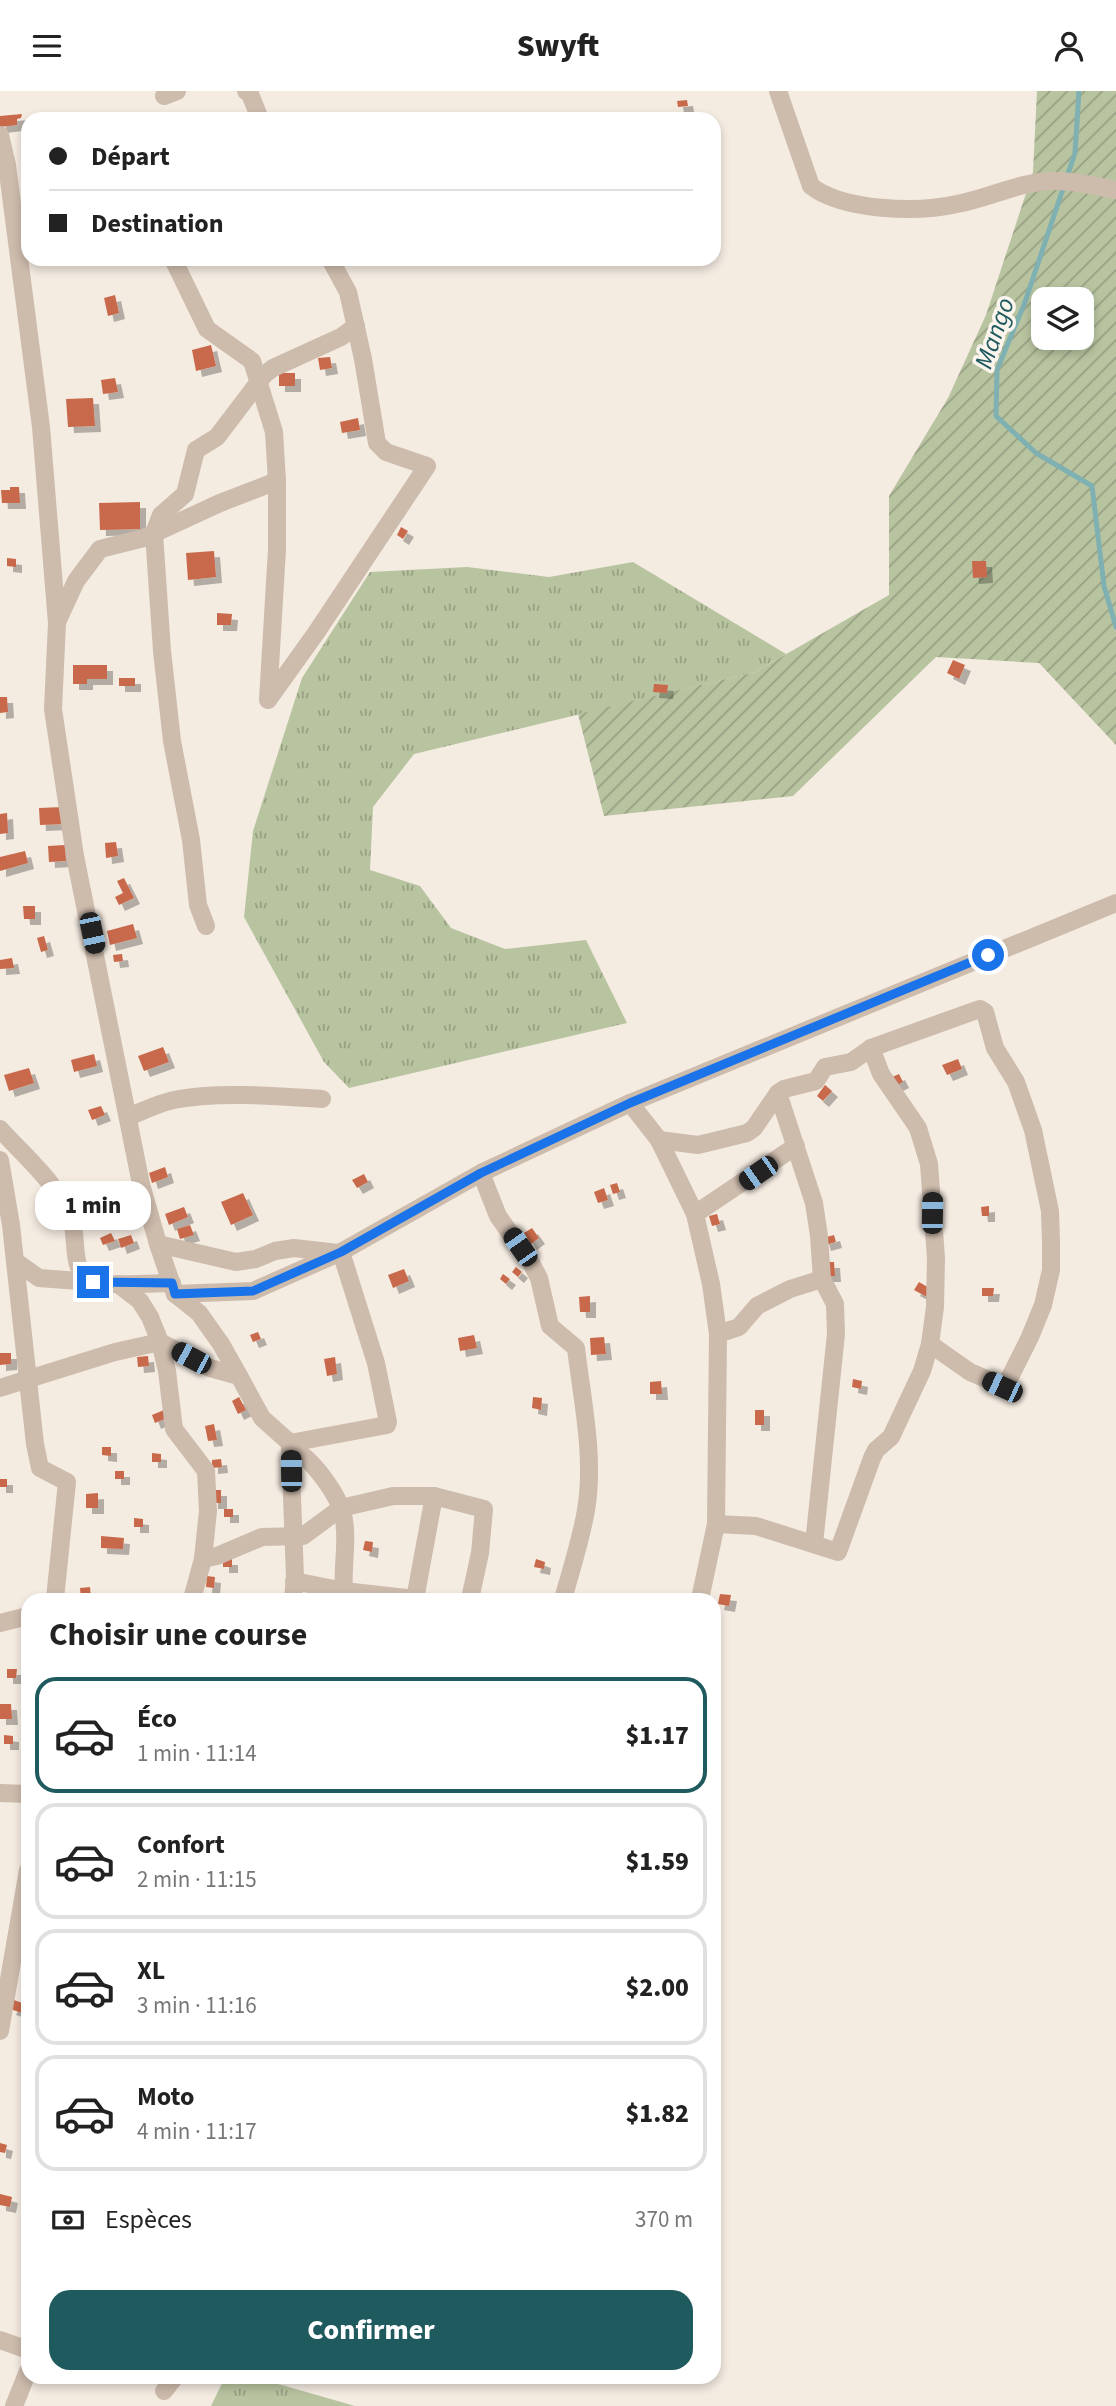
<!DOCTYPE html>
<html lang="fr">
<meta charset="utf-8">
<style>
body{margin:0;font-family:"Source Sans 3",sans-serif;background:#f6f6f6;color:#222;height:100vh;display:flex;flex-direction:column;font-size:26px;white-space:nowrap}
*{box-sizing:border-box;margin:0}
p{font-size:23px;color:#767676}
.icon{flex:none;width:38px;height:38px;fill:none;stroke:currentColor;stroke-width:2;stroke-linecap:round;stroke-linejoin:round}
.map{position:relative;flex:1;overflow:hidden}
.panel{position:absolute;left:21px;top:1502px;width:700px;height:791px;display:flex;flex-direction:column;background:#fff;border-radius:21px;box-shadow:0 4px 10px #0003}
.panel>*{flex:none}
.hud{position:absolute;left:21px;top:21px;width:700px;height:154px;border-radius:21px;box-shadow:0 4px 10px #0003;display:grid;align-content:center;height:154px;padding:0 28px;background:#fff}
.buttons{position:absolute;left:1031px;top:196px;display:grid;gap:14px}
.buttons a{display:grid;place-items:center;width:63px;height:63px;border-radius:14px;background:#fff;box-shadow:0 4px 10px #0003;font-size:35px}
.end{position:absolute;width:32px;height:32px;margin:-16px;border:9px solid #1a73e8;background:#fff;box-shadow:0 0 0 4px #fff}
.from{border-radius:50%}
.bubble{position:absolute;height:49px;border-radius:21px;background:#fff;box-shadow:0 4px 10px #0003;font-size:23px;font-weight:800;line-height:49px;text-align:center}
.car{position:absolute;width:21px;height:42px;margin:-21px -10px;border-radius:9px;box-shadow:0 0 5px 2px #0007;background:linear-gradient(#222 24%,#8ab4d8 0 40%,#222 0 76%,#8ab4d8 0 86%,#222 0)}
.hud b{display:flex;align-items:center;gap:24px;height:66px;font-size:26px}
.hud b+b{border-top:2px solid #e0e0e0}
.hud i{width:18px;height:18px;background:#222}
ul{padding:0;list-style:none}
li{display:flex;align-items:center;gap:21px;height:116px;margin:0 14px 10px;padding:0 14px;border:4px solid #e0e0e0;border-radius:21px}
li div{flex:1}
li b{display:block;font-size:26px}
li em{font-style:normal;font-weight:800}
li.current{border-color:#1f5a5e}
li>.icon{width:63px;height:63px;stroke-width:1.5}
h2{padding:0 28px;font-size:32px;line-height:84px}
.pay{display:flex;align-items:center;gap:18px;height:77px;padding:0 28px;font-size:26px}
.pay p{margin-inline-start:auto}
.button{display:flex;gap:14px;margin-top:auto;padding:14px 28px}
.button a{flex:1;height:80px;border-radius:21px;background:#1f5a5e;color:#fff;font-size:28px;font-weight:800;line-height:80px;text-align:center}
header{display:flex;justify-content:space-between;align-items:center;height:91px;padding:0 28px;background:#fff;font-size:32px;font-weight:800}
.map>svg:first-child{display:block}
</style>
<header><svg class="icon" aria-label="menu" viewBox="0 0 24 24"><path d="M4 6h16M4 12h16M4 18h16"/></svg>Swyft<svg class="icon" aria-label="person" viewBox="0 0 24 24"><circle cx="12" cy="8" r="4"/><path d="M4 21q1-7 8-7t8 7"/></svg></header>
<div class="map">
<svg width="1116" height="2315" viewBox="0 0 1116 2315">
<defs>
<pattern id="grass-tufts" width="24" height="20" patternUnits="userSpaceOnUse" patternTransform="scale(1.75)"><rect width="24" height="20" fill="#b8c4a0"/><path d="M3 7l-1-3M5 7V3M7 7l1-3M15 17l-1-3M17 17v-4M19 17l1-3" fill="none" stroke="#97a083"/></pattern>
<pattern id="garden-furrows" width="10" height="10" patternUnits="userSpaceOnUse" patternTransform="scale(1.75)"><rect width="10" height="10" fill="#b8c4a0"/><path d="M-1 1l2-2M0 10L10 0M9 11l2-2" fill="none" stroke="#97a083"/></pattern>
<filter id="shadow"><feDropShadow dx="6" dy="6" stdDeviation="0" flood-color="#0004"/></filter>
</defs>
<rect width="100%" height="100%" fill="#f4ebe1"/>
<g fill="url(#grass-tufts)">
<path d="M633 471 786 563 755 581 414 663 373 716 370 779 420 795 451 837 505 858 586 849 627 932 349 997 324 971 244 826 253 740 302 587 370 481 467 476 549 486Z"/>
<path d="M225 2286H254L355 2315H211Z"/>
</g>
<path fill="url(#garden-furrows)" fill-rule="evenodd" d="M1037 0H1116V654L1039 572 936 566 793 705 604 725 578 623 755 581 889 504V405L948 307 986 224 1033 81ZM1043 208H1082V247H1043Z"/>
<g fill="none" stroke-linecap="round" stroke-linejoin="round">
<path stroke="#7fb0b2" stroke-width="5" d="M1079 0 1075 62 1025 211 997 279 996 325 1036 362 1092 395 1104 495 1116 536"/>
</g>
<g fill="#c8694b" filter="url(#shadow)">
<path d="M687 9 688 15 678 16 677 10Z"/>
<path d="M22 23 21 27 17 28V34L0 36V25Z"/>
<path d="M115 204 119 222 108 225 104 207Z"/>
<path d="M211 254 216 275 196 280 192 259Z"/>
<path d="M330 266 332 277 320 279 318 267Z"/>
<rect x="279" y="282" width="16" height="13"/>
<path d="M115 287 118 301 103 303 101 289Z"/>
<path d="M93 307 95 335 68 336 66 308Z"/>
<path d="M358 327 360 339 342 342 340 331Z"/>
<path d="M10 396H19L20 412H2L1 399H10Z"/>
<path d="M140 411V438L100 439 99 412Z"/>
<path d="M401 436 408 440 403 448 397 444Z"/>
<path d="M214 460 216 486 188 489 186 462Z"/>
<path d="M7 467 16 468V476L7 475Z"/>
<path d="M972 470H986L987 486 973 487Z"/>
<path d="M217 522 232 523 231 534H217Z"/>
<path d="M953 569 965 574 959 588 947 582Z"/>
<path d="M73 574H107V588H87V593H73Z"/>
<rect x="119" y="587" width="16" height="8"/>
<path d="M654 593 668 594 667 602 653 601Z"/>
<path d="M0 606H7L8 621 0 622Z"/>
<path d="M63 716V733L40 734 39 717Z"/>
<path d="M7 722 8 742 0 743V723Z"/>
<path d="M116 751 118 765 106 767 105 752Z"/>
<path d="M65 754 66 770 49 771 48 755Z"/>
<path d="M25 760 28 772 0 780V766Z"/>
<path d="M124 787 134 807 119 814 115 806 123 802 117 790Z"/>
<path d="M23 815H35V828H24Z"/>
<path d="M133 833 137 847 110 854 107 840Z"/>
<path d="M44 845 48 859 41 861 37 847Z"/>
<path d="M122 863 123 870 114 871 113 864Z"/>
<path d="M12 867 14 877 0 878V869Z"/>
<path d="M163 956 169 971 144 980 138 965Z"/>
<path d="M94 963 97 975 74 981 71 969Z"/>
<path d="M958 968 962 978 947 984 942 974Z"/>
<path d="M29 977 34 992 9 1000 4 984Z"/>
<path d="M899 983 903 991 895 995 890 987Z"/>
<path d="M825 994 832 1000 823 1010 817 1005Z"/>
<path d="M101 1015 105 1024 92 1029 88 1019Z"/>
<path d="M165 1076 168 1086 152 1092 149 1082Z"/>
<path d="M364 1083 368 1091 357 1097 352 1089Z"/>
<path d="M617 1092 620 1101 613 1103 610 1094Z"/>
<path d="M604 1097 608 1109 598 1112 594 1101Z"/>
<path d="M243 1102 253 1124 231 1134 221 1111Z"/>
<path d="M989 1115V1125H982L981 1116Z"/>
<path d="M184 1116 188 1126 169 1134 165 1123Z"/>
<path d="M717 1123 720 1133 712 1135 709 1125Z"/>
<path d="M190 1134 194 1144 180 1148 177 1138Z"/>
<path d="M532 1137 539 1147 531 1153 524 1142Z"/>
<path d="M111 1142 115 1150 103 1154 100 1147Z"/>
<path d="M131 1144 134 1152 121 1157 118 1148Z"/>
<path d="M834 1144 836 1151 825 1154 823 1147Z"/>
<path d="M825 1171H834L835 1185H825Z"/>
<path d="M516 1176 522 1181 518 1186 512 1181Z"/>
<path d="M404 1178 409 1190 393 1197 388 1184Z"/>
<path d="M503 1183 510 1188 506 1193 500 1188Z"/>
<path d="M919 1191 931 1198 927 1206 914 1199Z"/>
<path d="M982 1197H994L993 1205H982Z"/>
<path d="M590 1205V1221H580L579 1206Z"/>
<path d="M258 1241 261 1248 253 1251 250 1244Z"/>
<path d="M474 1244 477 1257 460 1260 458 1247Z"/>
<path d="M604 1246 606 1263 591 1264 590 1247Z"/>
<path d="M0 1262H11V1273L0 1274Z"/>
<path d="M148 1265 149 1275 138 1276 137 1266Z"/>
<path d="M335 1266 337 1283 327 1285 324 1268Z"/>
<path d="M853 1288 862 1290 861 1298 852 1296Z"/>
<path d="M661 1290 662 1303H650V1291Z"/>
<path d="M239 1306 246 1319 238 1323 232 1310Z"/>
<path d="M533 1306 542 1307 541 1319 532 1317Z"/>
<path d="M164 1319 167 1327 155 1332 152 1324Z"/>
<rect x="755" y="1319" width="9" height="15"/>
<path d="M214 1333 217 1349 208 1350 205 1335Z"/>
<path d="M102 1356H111V1365L102 1364Z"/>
<path d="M152 1362 161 1363V1371H152Z"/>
<path d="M221 1368 222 1376 212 1377V1369Z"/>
<rect x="115" y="1380" width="9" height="8"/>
<rect x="0" y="1388" width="7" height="8"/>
<rect x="212" y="1399" width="9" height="13"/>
<path d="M98 1402V1417H86V1403Z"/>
<rect x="224" y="1418" width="9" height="8"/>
<path d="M134 1427 143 1428V1436H134Z"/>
<path d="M101 1445 124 1447 123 1458 101 1457Z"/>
<path d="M365 1450 373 1451 372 1461 363 1459Z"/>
<rect x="223" y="1468" width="9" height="8"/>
<path d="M536 1468 545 1471 544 1478 534 1476Z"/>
<path d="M207 1485 215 1486 214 1497 206 1496Z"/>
<path d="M90 1496 91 1508H81L80 1497Z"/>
<path d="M720 1503 731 1504 729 1515 718 1513Z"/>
<path d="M7 1578H17L16 1587H7Z"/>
<path d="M0 1613H11L12 1628H0Z"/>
<path d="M4 1644 13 1645V1653H4Z"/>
<path d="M14 1909 25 1913 22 1922 10 1918Z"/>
<path d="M0 2052 7 2054 5 2062 0 2061Z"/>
<path d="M0 2103 12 2106 10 2116 0 2114Z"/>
</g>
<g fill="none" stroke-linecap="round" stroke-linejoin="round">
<g stroke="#cdbbac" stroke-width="18">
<path d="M246 0 250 3 260 28"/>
<path d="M778 0 811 95C843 120 918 122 957 113 989 107 1019 91 1052 90 1073 89 1095 95 1116 99"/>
<path d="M164 5 177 0"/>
<path d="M0 44 7 74 41 336 57 532 53 618 75 765 141 1093 158 1153 175 1203 199 1222 221 1253 239 1285"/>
<path d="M173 168 207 238 252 270 274 341 277 390V458L268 609 316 542 427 375 386 361 377 352 363 268 348 201 330 168"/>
<path d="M58 529 76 490 100 458 144 447 220 412 277 390"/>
<path d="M206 835 198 814 191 749 172 650 162 560 154 442 161 424 185 403 196 359 217 346 264 284 273 277 341 246 356 235"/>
<path d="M778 1002 814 1112 819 1145 822 1188 835 1213 836 1243 814 1453"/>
<path d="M630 1012 659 1049 695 1123 711 1193 718 1243 716 1433 700 1508"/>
<path d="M128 1026C143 1020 159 1012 174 1009 216 1000 279 1005 322 1008"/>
<path d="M0 1038C27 1068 58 1092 72 1131 78 1151 70 1178 91 1190 102 1196 156 1192 172 1192"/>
<path d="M659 1049 698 1054 747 1042 754 1037 778 1002 784 998 816 990 825 976 851 971 871 957 974 920 980 918 985 921 995 957 1016 991 1033 1039 1050 1120 1051 1151V1179L1043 1214 1030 1246 1005 1296 970 1281 930 1253"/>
<path d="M0 1069 11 1134 35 1353 40 1377 67 1391 55 1508"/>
<path d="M481 1082 498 1125 531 1172 539 1187 550 1235 576 1257C582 1309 595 1366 586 1419 581 1449 571 1479 563 1508"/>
<path d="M695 1123 796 1055"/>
<path d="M158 1153 236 1171 256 1168 275 1160 294 1157 338 1162"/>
<path d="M15 1170 39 1187 93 1191"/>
<path d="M118 1193 140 1210 150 1226 160 1251 167 1280 174 1338 206 1380 208 1420 203 1468 192 1508"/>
<path d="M175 1203 253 1200 341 1161 481 1082 630 1012 1116 812"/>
<path d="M718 1243 739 1236 757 1215 790 1198 822 1188"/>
<path d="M0 1297 115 1261 160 1251 210 1277 239 1285 262 1327 290 1352 295 1486 293 1508"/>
<path d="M290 1352 387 1334 388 1331 376 1272 341 1161"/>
<path d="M290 1357C311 1365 341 1406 344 1429 348 1451 342 1476 344 1500"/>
<path d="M716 1433 756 1435 838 1461 872 1367 876 1359 891 1346 922 1280 930 1253 935 1216 936 1167 929 1073 918 1037 881 983 871 957"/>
<path d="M203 1468 217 1465 262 1446 303 1445 341 1417 393 1405H434L484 1418 480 1462 470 1508"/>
<path d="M294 1490 344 1500 415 1508"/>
<path d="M415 1508 434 1405"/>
<path d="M0 1532 28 1525"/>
<path d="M0 1702 28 1703"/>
<path d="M0 1940 28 1779"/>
<path d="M0 2249 28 2259"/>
<path d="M164 2300 175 2286"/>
<path d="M14 2315 28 2280"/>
</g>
</g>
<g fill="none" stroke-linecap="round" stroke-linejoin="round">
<path stroke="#1a73e8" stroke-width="9" d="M93 1191 172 1192 175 1203 253 1200 341 1161 481 1082 630 1012 988 864"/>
</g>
<g text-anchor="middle" stroke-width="7" stroke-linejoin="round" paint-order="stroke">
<g font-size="26" font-style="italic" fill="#1f5a5e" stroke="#fbf5ee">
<text transform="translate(994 242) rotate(-71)" y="9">Mango</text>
</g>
</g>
</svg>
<div class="buttons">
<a><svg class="icon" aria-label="layers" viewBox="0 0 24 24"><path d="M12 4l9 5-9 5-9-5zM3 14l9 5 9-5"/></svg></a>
</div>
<i class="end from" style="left:988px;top:864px"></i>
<i class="end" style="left:93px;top:1191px"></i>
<div class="bubble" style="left:35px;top:1090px;width:116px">1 min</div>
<i class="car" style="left:92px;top:842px;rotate:168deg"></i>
<i class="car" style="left:758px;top:1082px;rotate:235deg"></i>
<i class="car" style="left:932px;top:1122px;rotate:1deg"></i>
<i class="car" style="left:520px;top:1156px;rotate:325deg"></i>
<i class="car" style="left:191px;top:1267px;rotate:298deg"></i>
<i class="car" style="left:1002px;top:1296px;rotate:295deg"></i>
<i class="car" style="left:291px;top:1380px;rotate:359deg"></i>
<div class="hud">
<b><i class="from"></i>Départ</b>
<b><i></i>Destination</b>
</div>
<section class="panel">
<h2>Choisir une course</h2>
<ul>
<li class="current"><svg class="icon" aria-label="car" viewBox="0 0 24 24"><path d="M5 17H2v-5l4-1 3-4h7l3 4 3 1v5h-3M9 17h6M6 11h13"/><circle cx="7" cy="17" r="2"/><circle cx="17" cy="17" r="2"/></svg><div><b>Éco</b><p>1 min · 11:14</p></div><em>$1.17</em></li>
<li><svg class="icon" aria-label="car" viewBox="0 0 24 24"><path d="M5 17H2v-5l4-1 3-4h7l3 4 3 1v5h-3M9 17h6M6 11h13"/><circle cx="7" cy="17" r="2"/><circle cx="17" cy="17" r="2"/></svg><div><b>Confort</b><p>2 min · 11:15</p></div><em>$1.59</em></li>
<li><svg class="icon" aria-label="car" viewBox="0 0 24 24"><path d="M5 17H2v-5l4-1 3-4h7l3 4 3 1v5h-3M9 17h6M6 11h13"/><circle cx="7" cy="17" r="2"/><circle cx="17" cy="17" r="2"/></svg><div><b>XL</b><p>3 min · 11:16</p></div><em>$2.00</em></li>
<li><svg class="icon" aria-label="car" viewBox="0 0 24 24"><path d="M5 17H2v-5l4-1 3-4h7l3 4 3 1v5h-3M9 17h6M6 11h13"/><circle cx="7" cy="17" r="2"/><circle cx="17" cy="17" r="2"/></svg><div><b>Moto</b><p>4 min · 11:17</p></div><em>$1.82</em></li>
</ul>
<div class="pay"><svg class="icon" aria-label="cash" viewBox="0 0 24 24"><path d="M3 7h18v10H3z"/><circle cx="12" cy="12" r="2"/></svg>Espèces<p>370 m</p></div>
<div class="button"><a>Confirmer</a></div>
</section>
</div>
